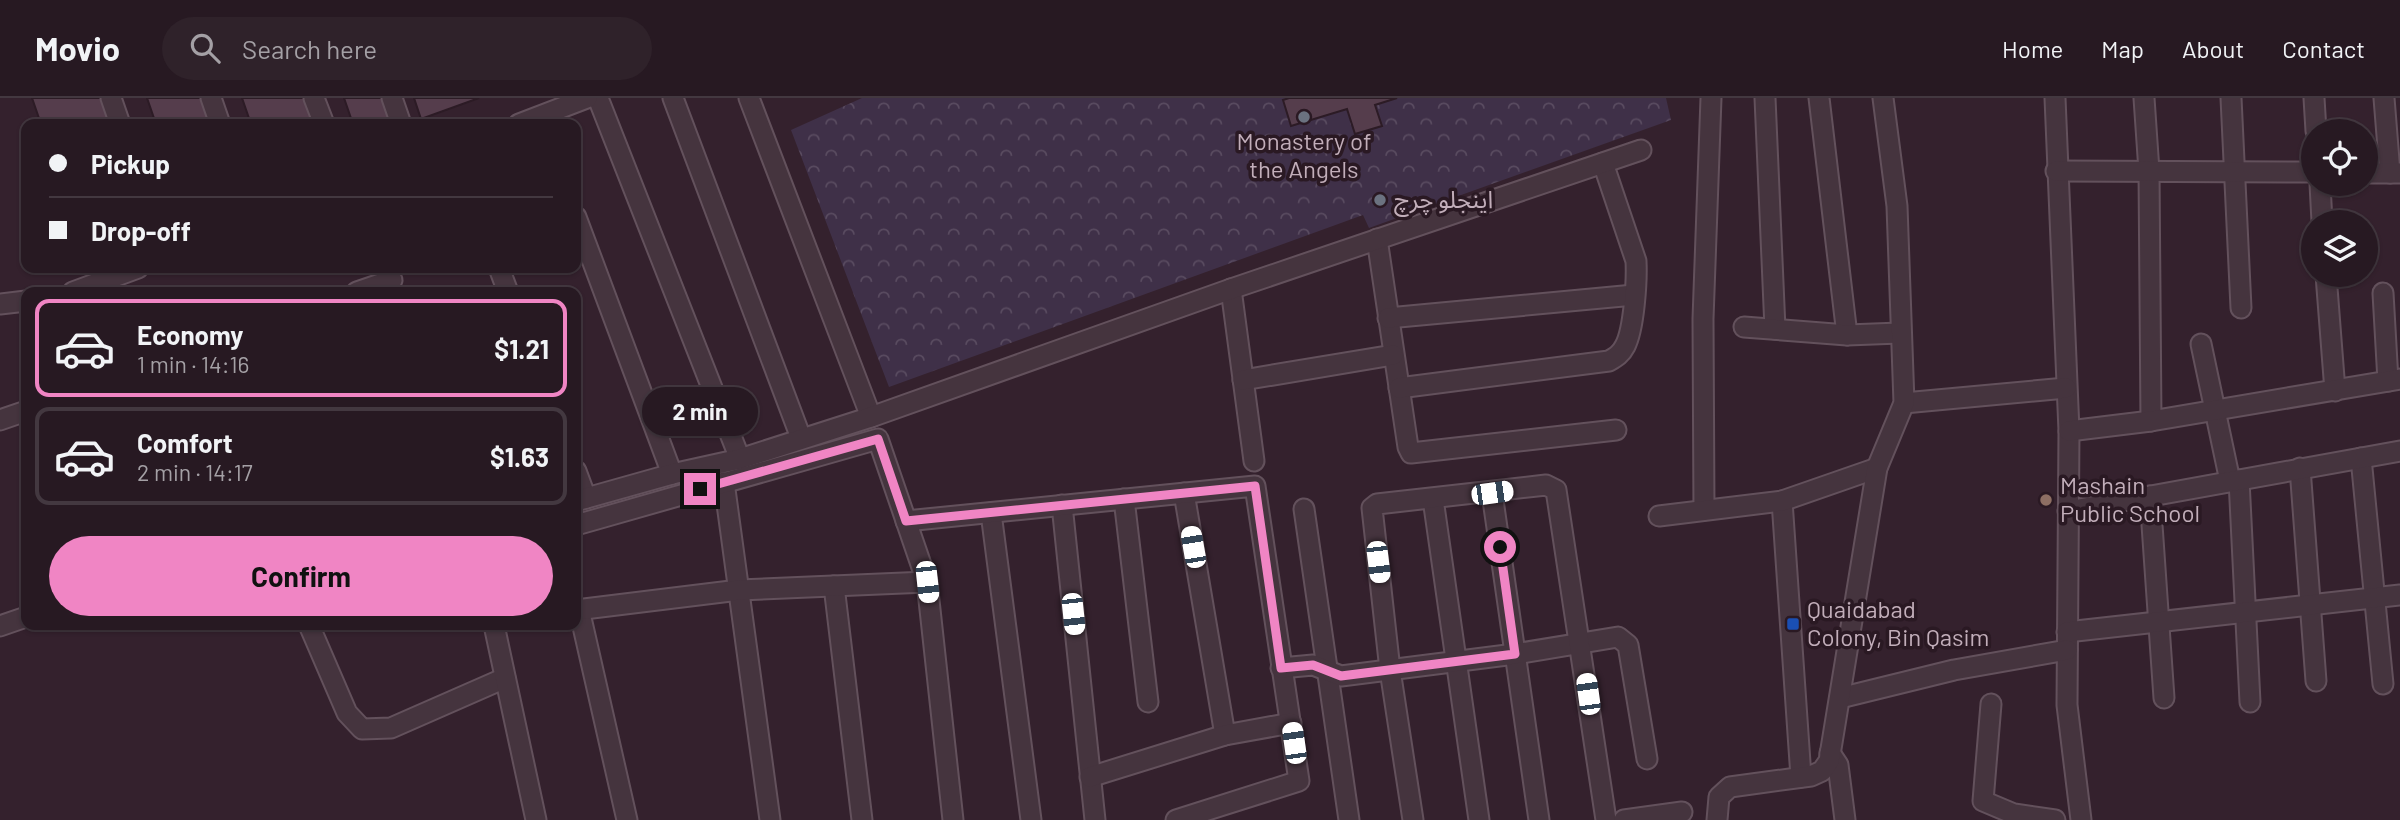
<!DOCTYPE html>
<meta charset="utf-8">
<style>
body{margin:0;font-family:Barlow,"Noto Sans Arabic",sans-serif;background:#2f222a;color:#f1f3f6;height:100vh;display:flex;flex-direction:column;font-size:26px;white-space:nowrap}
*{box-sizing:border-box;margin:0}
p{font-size:23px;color:#a4a0a5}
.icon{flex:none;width:38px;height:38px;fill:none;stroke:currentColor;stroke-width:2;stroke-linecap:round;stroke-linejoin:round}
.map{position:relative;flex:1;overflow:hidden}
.side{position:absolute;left:21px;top:189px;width:560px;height:343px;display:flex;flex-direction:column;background:#271922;border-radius:14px;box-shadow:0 2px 5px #0004,0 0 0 2px #433840}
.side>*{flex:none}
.hud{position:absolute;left:21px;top:21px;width:560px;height:154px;border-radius:14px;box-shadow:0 2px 5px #0004,0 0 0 2px #433840;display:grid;align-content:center;height:154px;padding:0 28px;background:#271922}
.tools{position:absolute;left:2301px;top:21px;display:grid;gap:14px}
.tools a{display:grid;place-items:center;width:77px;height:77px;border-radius:50%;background:#271922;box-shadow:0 2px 5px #0004,0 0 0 2px #433840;font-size:35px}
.end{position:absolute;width:32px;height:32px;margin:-16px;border:9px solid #f085c4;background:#111;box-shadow:0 0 0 4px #111}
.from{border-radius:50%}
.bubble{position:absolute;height:49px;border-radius:24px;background:#271922;box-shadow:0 2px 5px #0004,0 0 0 2px #433840;font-size:23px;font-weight:700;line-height:49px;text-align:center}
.car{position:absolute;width:21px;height:42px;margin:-21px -10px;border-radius:9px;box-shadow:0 0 5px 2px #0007;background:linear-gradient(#fff 24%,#345 0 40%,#fff 0 76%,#345 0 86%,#fff 0)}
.hud b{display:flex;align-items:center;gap:24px;height:66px;font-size:26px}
.hud b+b{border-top:2px solid #433840}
.hud i{width:18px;height:18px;background:#f1f3f6}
ul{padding:12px 0 0;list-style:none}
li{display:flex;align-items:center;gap:21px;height:98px;margin:0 14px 10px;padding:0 14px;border:4px solid #433840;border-radius:14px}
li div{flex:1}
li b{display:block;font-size:26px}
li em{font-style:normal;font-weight:700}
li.selected{border-color:#f085c4}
li>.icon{width:63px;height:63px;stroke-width:1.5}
.primary-button{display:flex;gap:14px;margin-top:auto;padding:14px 28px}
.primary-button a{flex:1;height:80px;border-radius:42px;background:#f085c4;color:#111;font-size:28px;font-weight:700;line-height:80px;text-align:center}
header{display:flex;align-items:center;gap:42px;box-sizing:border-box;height:98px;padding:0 35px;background:#271922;border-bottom:2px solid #433840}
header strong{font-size:33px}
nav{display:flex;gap:38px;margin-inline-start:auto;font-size:24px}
.search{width:490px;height:63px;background:#2f222a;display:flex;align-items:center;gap:18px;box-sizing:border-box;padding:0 24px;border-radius:38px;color:#a4a0a5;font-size:26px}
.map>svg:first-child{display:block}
</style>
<header>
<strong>Movio</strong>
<div class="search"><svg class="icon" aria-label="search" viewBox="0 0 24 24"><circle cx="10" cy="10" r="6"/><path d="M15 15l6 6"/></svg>Search here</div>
<nav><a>Home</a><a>Map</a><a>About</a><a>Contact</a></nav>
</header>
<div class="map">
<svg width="2400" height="722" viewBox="0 0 2400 722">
<defs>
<pattern id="forest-crowns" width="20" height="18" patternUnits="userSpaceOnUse" patternTransform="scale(1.75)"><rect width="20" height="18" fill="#3f3048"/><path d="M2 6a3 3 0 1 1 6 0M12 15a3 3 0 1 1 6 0" fill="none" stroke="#594b60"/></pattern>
</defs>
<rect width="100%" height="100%" fill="#34212d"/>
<path fill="url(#forest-crowns)" d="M862 0H1666L1671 22 1369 130 1363 117 889 289 791 32Z"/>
<g fill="#553d4c" stroke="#2c1b25" stroke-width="2">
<path d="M32 0H109L117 26H41Z"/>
<path d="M147 0H201L210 26H156Z"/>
<path d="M242 0H308L317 26H251Z"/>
<path d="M344 0H385L391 26H353Z"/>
<path d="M414 0H479L421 21Z"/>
<path d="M1289 0H1397L1375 7 1382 28 1355 36 1347 11 1291 28 1283 2Z"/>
</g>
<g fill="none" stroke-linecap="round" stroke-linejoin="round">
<g stroke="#63515c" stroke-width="23">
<g id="minor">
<path d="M111 0 120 26"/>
<path d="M211 0 220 26"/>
<path d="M314 0 324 26"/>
<path d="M392 0 401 26"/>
<path d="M598 0 740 361"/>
<path d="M673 0 801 340"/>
<path d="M749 0 871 319"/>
<path d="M1765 0 1775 231"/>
<path d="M1819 0 1847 237"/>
<path d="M2055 0 2069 333 2067 607 2081 722"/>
<path d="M2144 0 2149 73 2151 323"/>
<path d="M2231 0 2241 210"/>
<path d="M2314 0 2316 33"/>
<path d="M2384 0 2390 75"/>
<path d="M519 26 587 0"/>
<path d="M2056 73 2314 74"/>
<path d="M2366 75H2400"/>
<path d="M2320 86 2322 124"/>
<path d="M576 119 672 376"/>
<path d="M1377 141 1408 349 1411 355 1616 332"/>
<path d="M499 170 508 194"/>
<path d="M2326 177 2335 293"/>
<path d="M1231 191 1254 363"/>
<path d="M73 194 138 170"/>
<path d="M357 194 392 182"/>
<path d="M2383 195 2388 283"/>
<path d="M0 206 26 203"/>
<path d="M1388 220 1634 197"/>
<path d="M1744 229 1847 237 1900 235"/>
<path d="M2201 246 2230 383"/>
<path d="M1243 282 1393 257"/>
<path d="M1399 290 1609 263C1616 259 1621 256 1625 248 1634 231 1637 183 1636 163L1603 65"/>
<path d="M1904 305 2066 290"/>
<path d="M0 322 26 313"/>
<path d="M2069 333 2151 323 2400 281"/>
<path d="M2361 360 2383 586"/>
<path d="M2300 370 2316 583"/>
<path d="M576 373 586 400"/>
<path d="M2239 382 2250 604"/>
<path d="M724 384 770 722"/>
<path d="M1184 395 1225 637"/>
<path d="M1492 395 1539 722"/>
<path d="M2150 398 2164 600"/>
<path d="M1124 401 1148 604"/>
<path d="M1433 401 1479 722"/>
<path d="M576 403 672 376 740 361 871 319 1231 191 1641 52"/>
<path d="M1782 403 1801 679"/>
<path d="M1062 407 1095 722"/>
<path d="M1304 411 1349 722"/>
<path d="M1704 412 1703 221 1711 0"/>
<path d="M2068 413 2400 353"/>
<path d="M991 415 1031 722"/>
<path d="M1659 418 1782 403 1877 370"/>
<path d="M906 423 1255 388 1299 683 1176 722"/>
<path d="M576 427 878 341 927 484 953 722"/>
<path d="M834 488 862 722"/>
<path d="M579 511 627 722"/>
<path d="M576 512 739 492 927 484"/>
<path d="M309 527 347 615 362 631 391 630 505 580"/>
<path d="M494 527 536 722"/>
<path d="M0 528 26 519"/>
<path d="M2067 534 2400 497"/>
<path d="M1281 570 1313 567 1341 578 1515 556 1618 539 1628 547 1647 661"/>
<path d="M1840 600 1954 572 2067 552"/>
<path d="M1991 606 1983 703 2014 716 2055 722"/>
<path d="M1830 655 1838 667 1845 722"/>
<path d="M1090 679 1225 637 1291 625"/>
<path d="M1413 722 1390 572 1372 410 1377 406 1546 387 1556 392 1606 722"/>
<path d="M1624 722 1682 714"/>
<path d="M1717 722 1719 699 1730 689 1811 678 1822 673 1829 663 1877 370 1904 305 1897 108 1883 0"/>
</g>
</g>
<use href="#minor" stroke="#45343e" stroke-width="19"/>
</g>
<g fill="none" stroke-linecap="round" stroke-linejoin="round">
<path stroke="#f085c4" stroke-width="9" d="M700 391 878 341 906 423 1255 388 1281 570 1313 567 1341 578 1515 556 1500 449"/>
</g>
<g fill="#6b7280" stroke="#2a1923" stroke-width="2.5">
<circle cx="1304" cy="19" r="7"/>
<circle cx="1380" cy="102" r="7"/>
</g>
<circle fill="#8d6e63" stroke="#2a1923" stroke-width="2.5" cx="2046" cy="402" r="7"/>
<rect fill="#1a4fb4" stroke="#2a1923" stroke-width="2.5" x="1786" y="519" width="14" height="14" rx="3.5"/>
<g text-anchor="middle" stroke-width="7" stroke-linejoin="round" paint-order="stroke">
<g font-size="24" fill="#c2aeba" stroke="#2a1923" text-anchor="start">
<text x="1304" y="52" text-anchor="middle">Monastery of<tspan x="1304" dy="28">the Angels</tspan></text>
<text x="1394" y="110">اینجلو چرچ</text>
<text x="2060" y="396">Mashain<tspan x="2060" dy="28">Public School</tspan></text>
<text x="1807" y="520">Quaidabad<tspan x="1807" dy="28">Colony, Bin Qasim</tspan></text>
</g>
</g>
</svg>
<div class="tools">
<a><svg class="icon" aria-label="locate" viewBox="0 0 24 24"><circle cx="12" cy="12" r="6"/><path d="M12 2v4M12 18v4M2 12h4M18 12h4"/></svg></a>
<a><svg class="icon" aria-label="layers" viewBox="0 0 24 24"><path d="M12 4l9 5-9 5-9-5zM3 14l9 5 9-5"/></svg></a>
</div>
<i class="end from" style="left:1500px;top:449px"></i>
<i class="end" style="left:700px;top:391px"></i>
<div class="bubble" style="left:642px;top:289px;width:116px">2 min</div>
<i class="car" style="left:1492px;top:395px;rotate:82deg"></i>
<i class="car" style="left:1193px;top:449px;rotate:350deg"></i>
<i class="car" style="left:1378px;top:464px;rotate:173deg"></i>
<i class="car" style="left:927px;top:484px;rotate:174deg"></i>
<i class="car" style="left:1073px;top:516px;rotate:174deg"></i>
<i class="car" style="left:1588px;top:596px;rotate:352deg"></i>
<i class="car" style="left:1294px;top:645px;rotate:352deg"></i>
<div class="hud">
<b><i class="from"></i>Pickup</b>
<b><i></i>Drop-off</b>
</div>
<section class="side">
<ul>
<li class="selected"><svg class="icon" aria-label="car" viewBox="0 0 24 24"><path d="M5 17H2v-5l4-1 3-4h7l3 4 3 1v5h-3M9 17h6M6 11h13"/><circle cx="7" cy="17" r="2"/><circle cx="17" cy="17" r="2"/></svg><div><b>Economy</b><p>1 min · 14:16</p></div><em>$1.21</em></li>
<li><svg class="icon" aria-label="car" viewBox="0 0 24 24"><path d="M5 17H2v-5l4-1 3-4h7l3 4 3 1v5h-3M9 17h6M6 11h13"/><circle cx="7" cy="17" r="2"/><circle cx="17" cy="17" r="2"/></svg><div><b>Comfort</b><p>2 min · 14:17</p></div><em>$1.63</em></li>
</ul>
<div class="primary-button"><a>Confirm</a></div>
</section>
</div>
